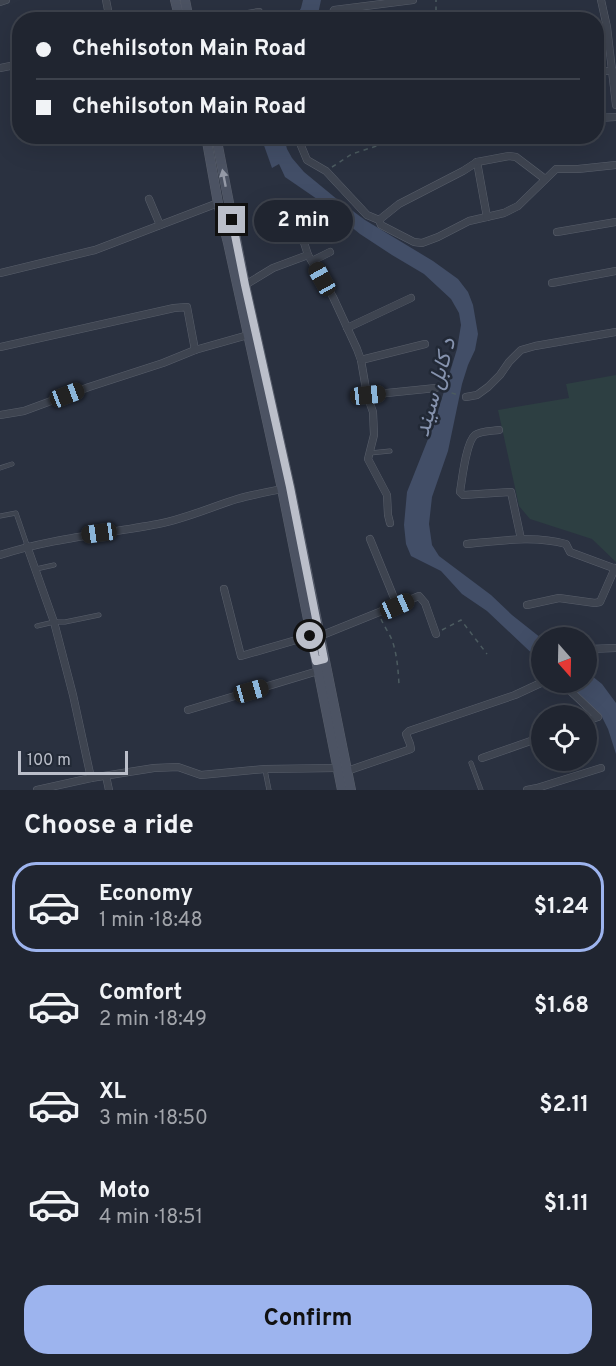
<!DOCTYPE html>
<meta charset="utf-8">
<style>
body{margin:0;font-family:Overpass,Vazirmatn,sans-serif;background:#282d38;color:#f1f3f6;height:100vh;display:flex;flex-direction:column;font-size:22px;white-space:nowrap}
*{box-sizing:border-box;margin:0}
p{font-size:20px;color:#a2a5ab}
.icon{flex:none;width:33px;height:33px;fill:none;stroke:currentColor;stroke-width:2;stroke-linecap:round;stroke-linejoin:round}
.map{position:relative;height:790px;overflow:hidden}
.side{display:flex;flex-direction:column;background:#202530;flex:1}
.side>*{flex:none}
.banner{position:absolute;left:12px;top:12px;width:592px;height:132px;border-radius:24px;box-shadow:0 6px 24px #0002,0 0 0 2px #3d424c;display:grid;align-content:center;height:132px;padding:0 24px;background:#202530}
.needle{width:39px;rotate:160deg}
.fabs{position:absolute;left:531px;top:627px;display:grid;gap:12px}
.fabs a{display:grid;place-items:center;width:66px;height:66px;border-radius:50%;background:#202530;box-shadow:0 6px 24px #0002,0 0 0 2px #3d424c;font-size:30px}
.scale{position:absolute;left:18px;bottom:15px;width:110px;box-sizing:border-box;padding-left:6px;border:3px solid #bbbfca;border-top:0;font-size:16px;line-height:21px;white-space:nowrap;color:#bbbfca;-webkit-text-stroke:4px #222936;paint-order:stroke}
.end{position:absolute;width:27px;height:27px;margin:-14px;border:8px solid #bbbfca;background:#111;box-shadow:0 0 0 3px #111}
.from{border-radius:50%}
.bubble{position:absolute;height:42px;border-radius:21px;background:#202530;box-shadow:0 6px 24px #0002,0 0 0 2px #3d424c;font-size:20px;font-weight:700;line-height:42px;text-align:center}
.car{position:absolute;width:18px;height:36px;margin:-18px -9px;border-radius:8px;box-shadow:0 0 4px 2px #0007;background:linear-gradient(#222 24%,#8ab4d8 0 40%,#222 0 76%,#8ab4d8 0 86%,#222 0)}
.banner b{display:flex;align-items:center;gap:21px;height:57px;font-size:22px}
.banner b+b{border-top:2px solid #3d424c}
.banner i{width:15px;height:15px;background:#f1f3f6}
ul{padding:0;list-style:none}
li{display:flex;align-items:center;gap:18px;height:90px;margin:0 12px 9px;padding:0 12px;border:3px solid transparent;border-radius:24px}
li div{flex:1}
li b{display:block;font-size:22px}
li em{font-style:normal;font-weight:700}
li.on{border-color:#9db4ee}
li>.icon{width:54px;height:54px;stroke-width:1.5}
h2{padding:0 24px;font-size:27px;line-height:72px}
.primary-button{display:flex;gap:12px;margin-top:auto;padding:12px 24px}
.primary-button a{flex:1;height:69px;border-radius:24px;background:#9db4ee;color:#111;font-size:24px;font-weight:700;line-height:69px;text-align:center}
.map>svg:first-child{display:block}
</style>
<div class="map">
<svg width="616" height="790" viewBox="0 0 616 790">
<rect width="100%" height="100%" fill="#2a3140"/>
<path fill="#2d3f42" d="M616 375V562L592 539 530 519 519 506 498 410 569 398 566 384Z"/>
<g fill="#424e67">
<path d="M303 0H321L317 19H295L301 8Z"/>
<path d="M261 137H284L287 149 292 158 304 172 338 200 365 220 433 261 458 279 468 292 473 305 478 334 475 350 468 365 462 384 448 451 432 497 429 524 432 545 439 556 491 595 512 615 541 638V662L487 611 462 594 441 571 411 556 406 544 404 525 407 492 434 424 457 349 461 325 459 313 451 299 424 274 392 255 360 234 317 199 285 177 279 164 272 168Z"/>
<path d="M587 672 602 684 616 703V754L608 729 602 717 564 683 586 682Z"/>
</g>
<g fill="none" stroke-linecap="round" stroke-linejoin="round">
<g stroke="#595f6b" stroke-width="5">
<g id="lane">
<path d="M370 453 390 451"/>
<path d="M0 468 12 464"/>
<path d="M0 516 16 513 27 545"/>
<path d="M36 569 54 565"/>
<path d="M37 626 54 622H65L99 615"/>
<path d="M471 763 481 790"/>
<path d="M265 770 269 790"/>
</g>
</g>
<g stroke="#595f6b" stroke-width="8">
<g id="street">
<path d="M106 0 110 20"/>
<path d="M601 0 607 27 616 105"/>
<path d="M0 2 6 0"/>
<path d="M214 20 259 12"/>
<path d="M333 20V12L334 10 413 0"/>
<path d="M0 68 20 64"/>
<path d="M597 71H613"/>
<path d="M597 118 616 117"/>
<path d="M297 136 307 160 326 171 367 215 379 220 381 225 414 242 422 243 438 237 469 221 504 213 518 206 556 169H578L616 165"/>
<path d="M477 162 487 217"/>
<path d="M149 199 160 225"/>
<path d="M379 220 399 204 463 171 477 162 509 156 516 157 545 179"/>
<path d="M557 232 616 222"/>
<path d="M301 233 308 255 333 297 357 349 361 360 367 395 373 412 374 435 368 459 387 495 388 515 390 523"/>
<path d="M312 261 330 252"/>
<path d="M0 273 95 250 218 203"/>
<path d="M552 283 616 271"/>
<path d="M245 285 273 268 308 255"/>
<path d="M347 328 411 298"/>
<path d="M0 347 174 308 187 307 195 350"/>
<path d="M361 360 425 344"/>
<path d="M367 395 436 388"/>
<path d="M466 397 477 395 488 387 500 375 509 362 521 350 535 346 616 332"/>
<path d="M0 415 24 411 89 387 163 363 195 350 248 335"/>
<path d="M499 430C492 431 480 431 475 435 466 442 462 480 460 492L463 495 511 492 521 539"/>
<path d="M370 539 397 605"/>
<path d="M467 544C500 541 533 535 566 544L570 552 616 569"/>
<path d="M27 546 54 622 73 695 91 778"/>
<path d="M0 555C52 538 105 534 158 524 185 519 211 507 237 499 251 495 267 492 282 489"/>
<path d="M224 589 241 656 310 636"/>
<path d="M527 605 559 598 595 603 600 602 615 568"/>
<path d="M320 636 419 596 425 603 436 634"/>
<path d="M586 650 589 649 616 648"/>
<path d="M561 682 598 717 586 721"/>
<path d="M188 710 318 671"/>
<path d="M482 758 542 737"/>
<path d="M347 771 411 749 410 744 406 734 409 731 515 695 543 682"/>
<path d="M106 776 109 790"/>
<path d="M37 790 91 778 154 768 178 767 201 775 265 769 337 768"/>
<path d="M527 790 537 788 601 768"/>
</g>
</g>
<g stroke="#595f6b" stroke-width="10">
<g id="secondary">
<path d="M175 0 180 20"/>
<path d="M185 0 189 20"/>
<path d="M206 136 218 203 228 243 282 489 342 790"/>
<path d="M216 136 245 285 290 487 351 790"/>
</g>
</g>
<g stroke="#4c5b60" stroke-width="1.5" stroke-dasharray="4.5 4.5" stroke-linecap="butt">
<path d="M436 20V0"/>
<path d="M332 167 352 154 407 136"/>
<path d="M308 231 333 224 349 208"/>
<path d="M443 390 458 395"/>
<path d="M381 619C384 626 389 633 392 640 397 654 398 669 399 684"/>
<path d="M442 630 461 620 487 654"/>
</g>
<use href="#lane" stroke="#3e4450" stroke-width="4"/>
<use href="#street" stroke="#3e4450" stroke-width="7"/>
<use href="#secondary" stroke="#4c5363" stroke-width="9"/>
</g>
<defs><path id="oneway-solid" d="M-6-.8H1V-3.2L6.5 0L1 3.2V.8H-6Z" transform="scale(1.5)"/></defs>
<use fill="#9499a6" href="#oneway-solid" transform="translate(224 178) rotate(-101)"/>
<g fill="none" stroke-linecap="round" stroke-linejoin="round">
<path stroke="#bbbfca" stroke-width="8" d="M232 220 245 285 290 487 324 659 316 661 310 636"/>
</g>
<g text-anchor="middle" stroke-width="5" stroke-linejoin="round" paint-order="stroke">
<g font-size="22" font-style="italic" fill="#8693ae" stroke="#222936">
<text transform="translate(434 387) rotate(-74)" y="8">د کابل سيند</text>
</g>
</g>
</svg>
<div class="fabs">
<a><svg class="needle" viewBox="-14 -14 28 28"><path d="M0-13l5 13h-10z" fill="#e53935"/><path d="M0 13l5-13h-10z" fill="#a2a5ab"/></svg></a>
<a><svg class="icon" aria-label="locate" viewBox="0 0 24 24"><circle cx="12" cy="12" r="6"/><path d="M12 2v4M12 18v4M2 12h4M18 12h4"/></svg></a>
</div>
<div class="scale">100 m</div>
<i class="end from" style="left:310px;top:636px"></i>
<i class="end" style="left:232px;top:220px"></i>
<div class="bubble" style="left:254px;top:200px;width:99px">2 min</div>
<i class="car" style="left:322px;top:279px;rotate:331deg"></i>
<i class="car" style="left:67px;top:395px;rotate:69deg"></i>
<i class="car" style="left:368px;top:395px;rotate:84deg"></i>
<i class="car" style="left:99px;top:533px;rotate:262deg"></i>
<i class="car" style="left:397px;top:606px;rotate:66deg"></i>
<i class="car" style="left:251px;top:691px;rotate:74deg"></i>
<div class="banner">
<b><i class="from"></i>Chehilsoton Main Road</b>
<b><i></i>Chehilsoton Main Road</b>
</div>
</div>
<section class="side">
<h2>Choose a ride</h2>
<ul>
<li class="on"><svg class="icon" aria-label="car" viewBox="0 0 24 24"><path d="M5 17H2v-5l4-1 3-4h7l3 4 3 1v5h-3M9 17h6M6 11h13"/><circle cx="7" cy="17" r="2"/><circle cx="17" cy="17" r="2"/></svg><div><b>Economy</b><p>1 min · 18:48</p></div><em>$1.24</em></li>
<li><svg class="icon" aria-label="car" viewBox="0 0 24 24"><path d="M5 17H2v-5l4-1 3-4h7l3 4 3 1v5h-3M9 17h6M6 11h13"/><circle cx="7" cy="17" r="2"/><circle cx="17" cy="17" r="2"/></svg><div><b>Comfort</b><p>2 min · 18:49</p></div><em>$1.68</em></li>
<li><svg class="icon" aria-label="car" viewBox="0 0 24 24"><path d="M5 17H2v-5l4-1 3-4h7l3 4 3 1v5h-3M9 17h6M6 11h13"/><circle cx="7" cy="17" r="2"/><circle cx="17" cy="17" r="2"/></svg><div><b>XL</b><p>3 min · 18:50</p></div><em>$2.11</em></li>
<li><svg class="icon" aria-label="car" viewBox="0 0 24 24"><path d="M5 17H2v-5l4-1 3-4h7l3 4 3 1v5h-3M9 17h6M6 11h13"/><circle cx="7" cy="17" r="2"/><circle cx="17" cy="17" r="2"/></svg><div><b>Moto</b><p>4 min · 18:51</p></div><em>$1.11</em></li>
</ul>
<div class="primary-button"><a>Confirm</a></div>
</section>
